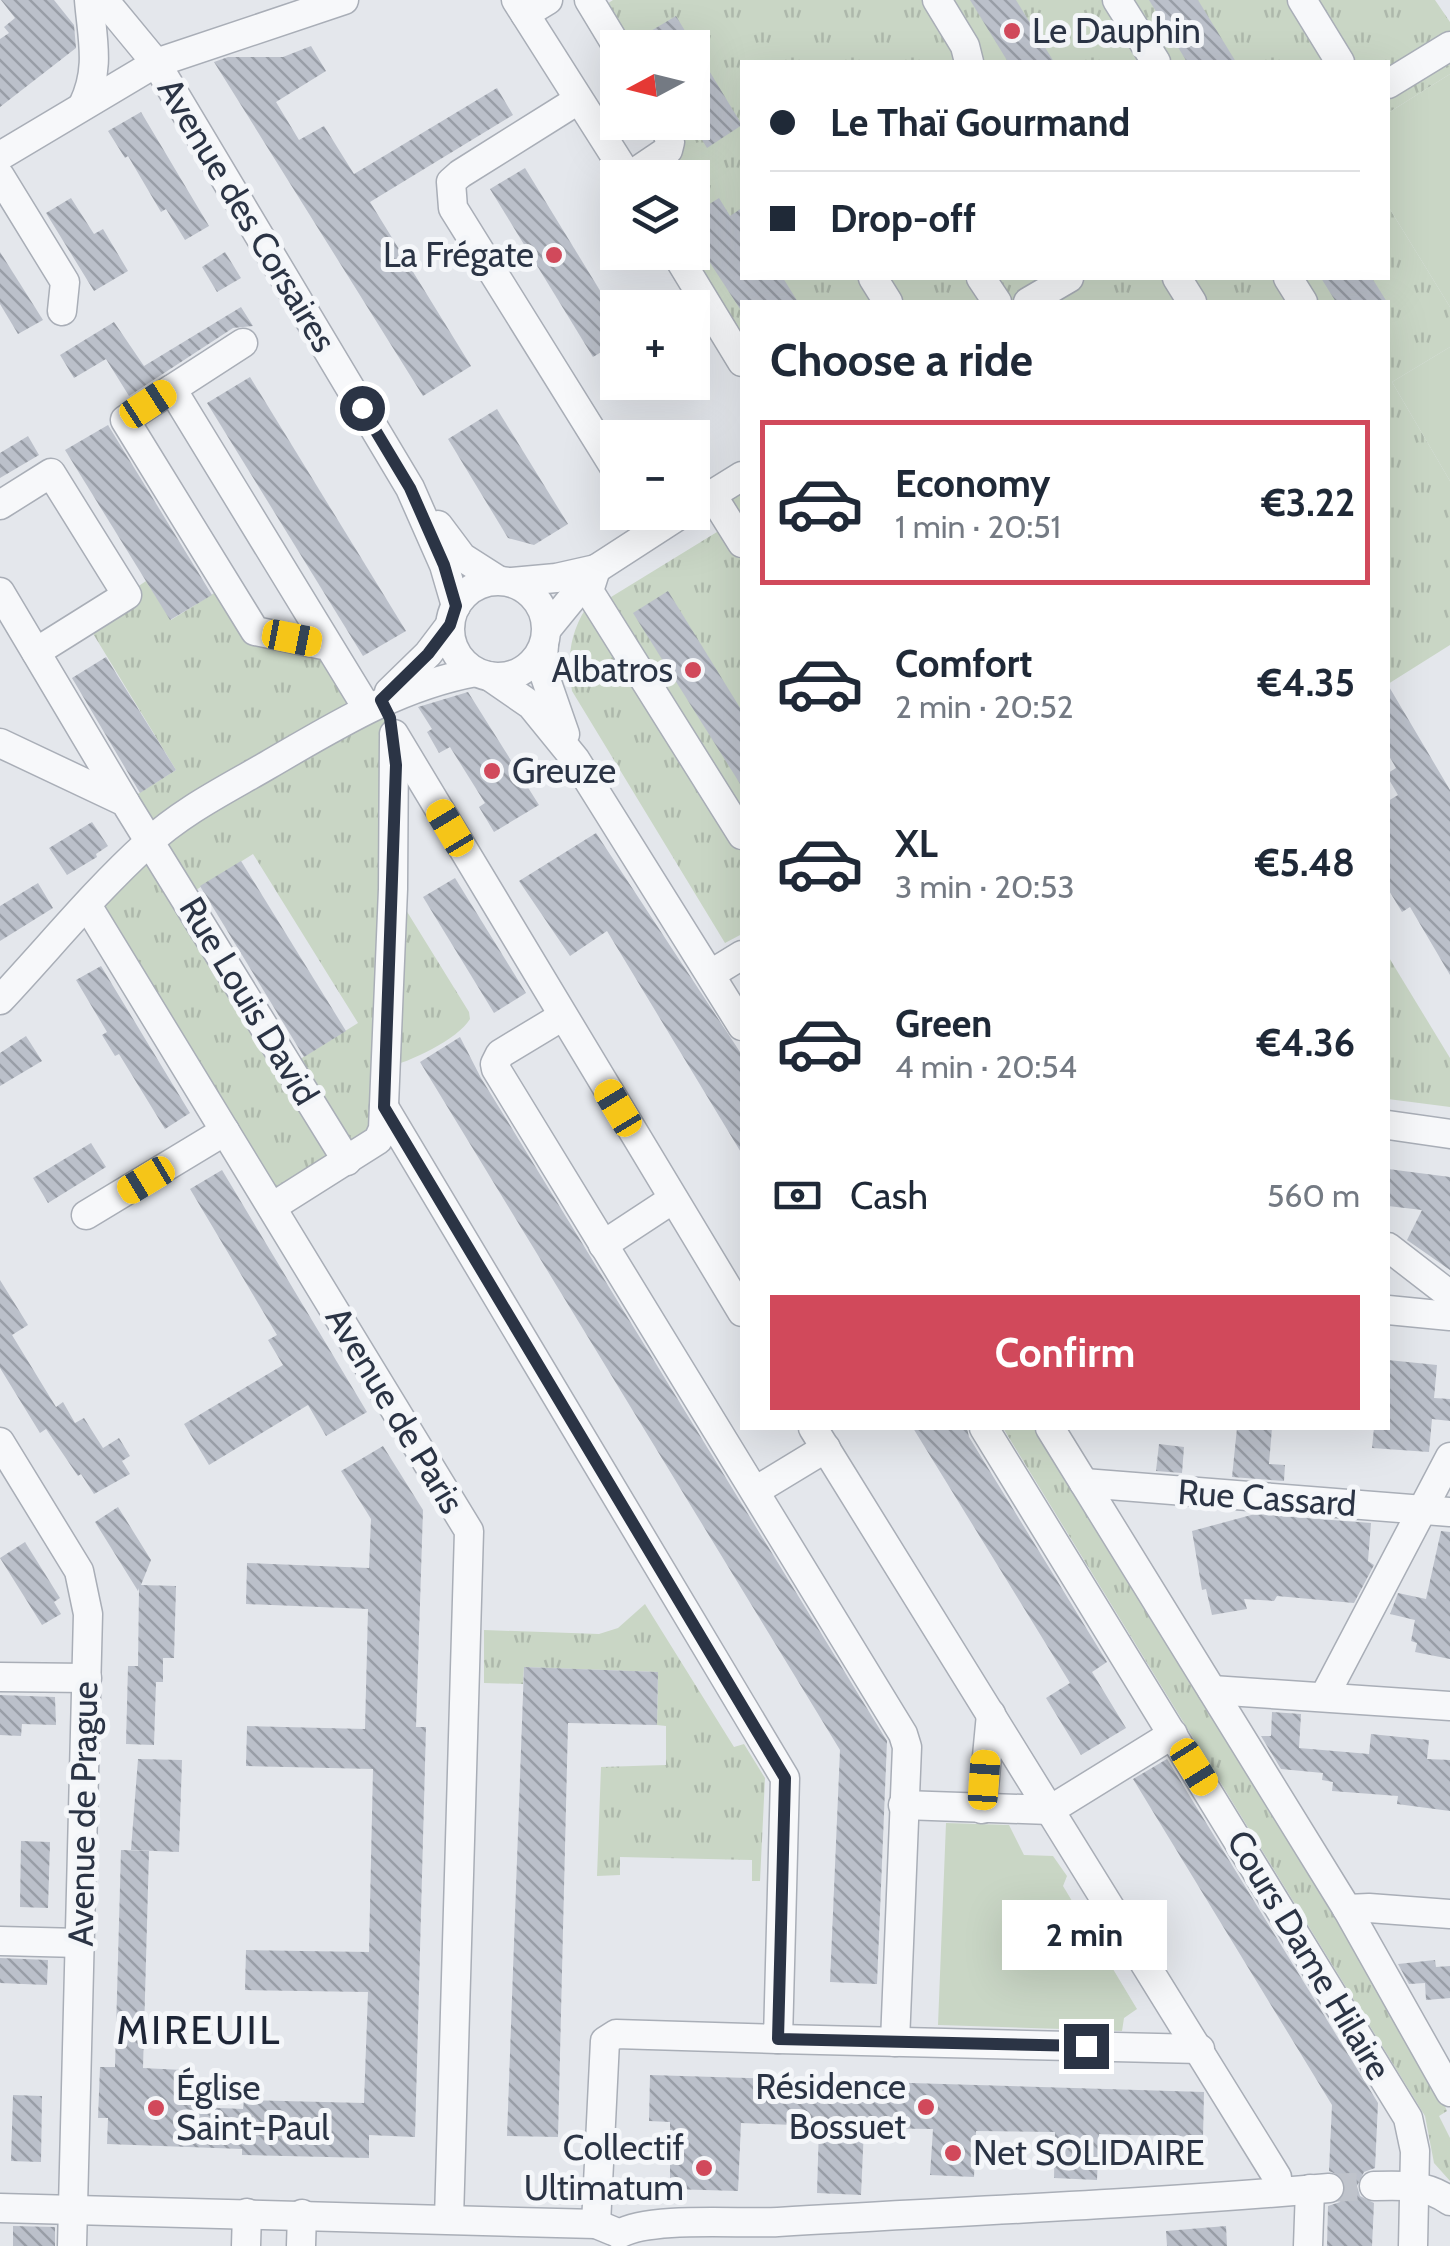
<!DOCTYPE html>
<meta charset="utf-8">
<style>
body{margin:0;font-family:Cabin,sans-serif;background:#f6f6f7;color:#1f2937;height:100vh;display:flex;flex-direction:column;font-size:38px;white-space:nowrap}
*{box-sizing:border-box;margin:0}
p{font-size:32px;color:#747a83}
.icon{flex:none;width:55px;height:55px;fill:none;stroke:currentColor;stroke-width:2;stroke-linecap:round;stroke-linejoin:round}
.map{position:relative;flex:1;overflow:hidden}
.panel{position:absolute;left:740px;top:300px;width:650px;height:1130px;display:flex;flex-direction:column;background:#fff;border-radius:0px;box-shadow:0 10px 40px #0002}
.panel>*{flex:none}
.top-card{position:absolute;left:740px;top:60px;width:650px;height:220px;border-radius:0px;box-shadow:0 10px 40px #0002;display:grid;align-content:center;height:220px;padding:0 30px;background:#fff}
.needle{width:65px;rotate:263deg}
.controls{position:absolute;left:600px;top:30px;display:grid;gap:20px}
.controls a{display:grid;place-items:center;width:110px;height:110px;border-radius:0px;background:#fff;box-shadow:0 10px 40px #0002;font-size:50px}
.end{position:absolute;width:45px;height:45px;margin:-22px;border:12px solid #2b3445;background:#fff;box-shadow:0 0 0 5px #fff}
.from{border-radius:50%}
.bubble{position:absolute;height:70px;border-radius:0px;background:#fff;box-shadow:0 10px 40px #0002;font-size:32px;font-weight:700;line-height:70px;text-align:center}
.car{position:absolute;width:30px;height:60px;margin:-30px -15px;border-radius:12px;box-shadow:0 0 8px 2px #0007;background:linear-gradient(#f5c518 24%,#345 0 40%,#f5c518 0 76%,#345 0 86%,#f5c518 0)}
.top-card b{display:flex;align-items:center;gap:35px;height:95px;font-size:38px}
.top-card b+b{border-top:2px solid #e0e1e3}
.top-card i{width:25px;height:25px;background:#1f2937}
ul{padding:0;list-style:none}
li{display:flex;align-items:center;gap:30px;height:165px;margin:0 20px 15px;padding:0 10px;border:5px solid transparent;border-radius:0px}
li div{flex:1}
li b{display:block;font-size:38px}
li em{font-style:normal;font-weight:700}
li.current{border-color:#d1495b}
li>.icon{width:90px;height:90px;stroke-width:1.5}
h2{padding:0 30px;font-size:45px;line-height:120px}
.pay{display:flex;align-items:center;gap:25px;height:110px;padding:0 30px;font-size:38px}
.pay p{margin-inline-start:auto}
.button{display:flex;gap:20px;margin-top:auto;padding:20px 30px}
.button a{flex:1;height:115px;border-radius:0px;background:#d1495b;color:#fff;font-size:40px;font-weight:700;line-height:115px;text-align:center}
.map>svg:first-child{display:block}
</style>
<div class="map">
<svg width="1450" height="2246" viewBox="0 0 1450 2246">
<defs>
<pattern id="grass-tufts" width="24" height="20" patternUnits="userSpaceOnUse" patternTransform="scale(2.5)"><rect width="24" height="20" fill="#c9d6c5"/><path d="M3 7l-1-3M5 7V3M7 7l1-3M15 17l-1-3M17 17v-4M19 17l1-3" fill="none" stroke="#adb8ab"/></pattern>
<pattern id="building-back-hatch" width="6" height="6" patternUnits="userSpaceOnUse" patternTransform="scale(2.5)"><rect width="6" height="6" fill="#bbc0ca"/><path d="M-1 5l2 2M0 0l6 6M5-1l2 2" fill="none" stroke="#989da6"/></pattern>
</defs>
<rect width="100%" height="100%" fill="#e4e7ec"/>
<g fill="url(#grass-tufts)" fill-rule="evenodd">
<path d="M613 0H1435L1450 22V74L1388 113V62H742V278H1388V206L1450 307V347L1392 382 1450 481V645L1388 684V302H742V362L675 253 692 252V178H629L668 150 664 123 692 122V48L618 47 596 11Z"/>
<path d="M742 493V934L725 943 572 691C567 661 569 635 586 608L598 605 730 524 720 507Z"/>
<path d="M146 581 171 620 227 585 255 631 328 646 381 700 390 717 394 734 393 889 469 1012 470 1019C458 1039 409 1063 386 1067L383 1129 272 1207 87 905 150 840 125 802 176 770 86 622ZM253 854 358 1023 289 1066 185 897Z"/>
<path d="M1388 956 1450 1058V1107L1388 1099Z"/>
<path d="M1003 1428H1041L1421 2050 1447 2111 1439 2116 1450 2138V2181L1434 2163 1425 2116Z"/>
<path d="M645 1604 734 1747 744 1744 765 1778 760 1881H752V1860L620 1857V1875L597 1876 601 1767 666 1765V1726L657 1725 658 1672 524 1667 523 1684 484 1683V1630L599 1634 618 1628Z"/>
</g>
<g fill="#c9d6c5">
<path d="M1450 74V307L1388 206V113Z"/>
<path d="M1450 347V481L1392 382Z"/>
<path d="M946 1823 1009 1825 1024 1855 1053 1856 1067 1876 1063 1886 1137 2009 1124 2018 1122 2031 938 2025Z"/>
</g>
<g fill="url(#building-back-hatch)">
<path d="M1 0H54L74 25 76 48 0 107V39L9 33 4 27 15 18Z"/>
<path d="M970 0H1016L1054 62H1008Z"/>
<path d="M1149 0H1198L1236 62H1187Z"/>
<path d="M676 16 742 125 707 148 692 123V48H635L634 41Z"/>
<path d="M311 46 326 71 276 102 299 140 324 126 354 174 497 88 513 115 370 202 471 366 423 396 214 62 228 57H283Z"/>
<path d="M141 112 209 226 185 240 166 209 161 212 128 156 125 158 108 131Z"/>
<path d="M525 168 618 320V342L593 357 490 189Z"/>
<path d="M71 198 94 234 103 229 128 271 94 291 46 213Z"/>
<path d="M719 198 730 216 742 208V278H783L798 302H742V312L703 252 698 256 692 247V215Z"/>
<path d="M0 252 43 320 18 334 0 304Z"/>
<path d="M225 252 241 278 217 292 202 267Z"/>
<path d="M1321 278H1372L1387 302H1336Z"/>
<path d="M241 307 253 326 233 328 129 396 106 359 74 378 60 355 114 322 144 366Z"/>
<path d="M250 377 406 631 363 656 207 403Z"/>
<path d="M497 409 568 524 534 545 508 538 448 439Z"/>
<path d="M108 425 212 595 170 620 65 450Z"/>
<path d="M28 436 39 455 0 478V453Z"/>
<path d="M668 591 742 711V787L633 613Z"/>
<path d="M106 657 176 770 140 793 72 678Z"/>
<path d="M1388 685 1450 790V975L1410 907 1402 912 1388 889V801L1398 795 1388 778V773L1396 768 1388 754Z"/>
<path d="M468 692 539 805 494 832 479 807 485 803 450 747 439 753 427 732 432 729 418 707Z"/>
<path d="M92 822 108 846 96 854 97 857 67 875 49 848Z"/>
<path d="M596 833 742 1055V1154L607 931 570 956 519 881Z"/>
<path d="M241 861 346 1031 304 1057 200 886Z"/>
<path d="M455 878 526 993 494 1013 423 897Z"/>
<path d="M38 883 53 908 0 941V906Z"/>
<path d="M101 966 190 1113 165 1129 119 1054 115 1056 102 1035 107 1032 76 980Z"/>
<path d="M26 1036 42 1061 0 1086V1053Z"/>
<path d="M460 1037 481 1078 887 1741 877 1984 830 1982 840 1750 420 1062Z"/>
<path d="M91 1143 106 1167 48 1203 33 1178Z"/>
<path d="M1388 1169 1450 1177V1270L1407 1240 1422 1210 1388 1206Z"/>
<path d="M222 1170 367 1412 326 1436 308 1405 209 1465 184 1424 283 1365 268 1340 277 1335 190 1189Z"/>
<path d="M0 1280 28 1325 12 1335 56 1407 63 1402 75 1423 84 1418 103 1448 119 1438 130 1456 122 1461 130 1474 94 1494 81 1474 78 1476 46 1429 40 1433 0 1368Z"/>
<path d="M1388 1360 1437 1365 1434 1398 1450 1399V1421L1432 1419 1429 1452 1372 1448 1374 1428H1388Z"/>
<path d="M913 1428H967L969 1437 1107 1662 1092 1672 1126 1728 1081 1755 1046 1698 1070 1683Z"/>
<path d="M1237 1428H1272L1269 1464 1285 1465 1284 1481 1232 1477Z"/>
<path d="M1159 1444 1184 1447 1182 1473 1156 1471Z"/>
<path d="M383 1446 423 1510 416 1727H426L415 2137 369 2135V2158L242 2155V2149L107 2144 108 2118H98L100 2067H115L121 1850 149 1851 143 2068 182 2070 181 2085 199 2086 198 2107 243 2109 244 2100 364 2103 368 1992 245 1990 246 1950 369 1952 373 1769 246 1766 247 1726 365 1729 368 1609 246 1604 247 1563 369 1568 371 1519 341 1471Z"/>
<path d="M118 1507 151 1560 141 1585 176 1586 174 1658H163V1682H156L154 1745 126 1744 128 1666H138L139 1588 138 1591 95 1522Z"/>
<path d="M1255 1514 1371 1523 1368 1561 1374 1565 1354 1603 1277 1596 1274 1601 1244 1599 1247 1609 1212 1615 1206 1589 1202 1590 1192 1531Z"/>
<path d="M1441 1531 1450 1532V1659L1415 1652 1417 1643 1411 1641 1415 1620 1390 1614 1398 1593 1426 1599Z"/>
<path d="M25 1542 60 1598 54 1602 61 1614 42 1625 0 1558Z"/>
<path d="M524 1667 658 1672 657 1725 568 1723 558 2137 507 2136Z"/>
<path d="M0 1695 55 1697 56 1725 22 1724 21 1736 0 1735Z"/>
<path d="M1272 1712 1301 1714 1299 1748 1369 1754 1371 1734 1429 1740 1427 1759 1450 1760V1811L1397 1804 1398 1796 1332 1791 1333 1782 1322 1780 1323 1773 1281 1769 1261 1736H1271Z"/>
<path d="M138 1759 182 1760 179 1852 131 1850Z"/>
<path d="M1167 1759 1378 2103 1375 2168 1364 2172 1357 2186 1360 2196 1374 2203 1372 2246H1327L1328 2206 1340 2202 1346 2188 1343 2177 1329 2171 1332 2105 1133 1779Z"/>
<path d="M21 1841 50 1842 48 1908 20 1907Z"/>
<path d="M0 1958 48 1960 47 1985 0 1983Z"/>
<path d="M1435 1960 1436 1967 1450 1966V1998L1426 2000 1425 1983 1409 1984 1398 1964Z"/>
<path d="M650 2075 1204 2092 1203 2137 1099 2134 1097 2180 1054 2178 1055 2132 976 2131 974 2177 930 2175 933 2129 864 2128 861 2195 817 2193 819 2126 741 2123 738 2191 670 2189V2122L649 2121Z"/>
<path d="M13 2095 42 2096 41 2162 11 2161Z"/>
<path d="M13 2226 55 2227V2246H13Z"/>
<path d="M1226 2226 1227 2246H1167L1166 2231Z"/>
</g>
<g fill="none" stroke-linecap="round" stroke-linejoin="round">
<path stroke="#bfc3cb" stroke-width="28" stroke-dasharray="28 14" stroke-linecap="butt" d="M1329 2188 1374 2186"/>
<g stroke="#a9aeb7" stroke-width="31">
<g id="minor">
<path d="M104 0 156 63 410 488 444 565 456 606"/>
<path d="M516 0 629 178"/>
<path d="M589 0 618 48"/>
<path d="M937 0 965 46 969 62"/>
<path d="M1117 0 1156 62"/>
<path d="M1302 0 1340 62"/>
<path d="M525 14 548 0"/>
<path d="M1388 84 1450 46"/>
<path d="M578 100 460 174 451 182 453 208 618 473"/>
<path d="M83 105C101 68 92 38 89 0"/>
<path d="M0 156 156 63 344 0"/>
<path d="M0 176 65 282 62 311"/>
<path d="M628 177 668 150 670 142 664 122"/>
<path d="M675 252 742 362"/>
<path d="M873 278 888 302"/>
<path d="M981 278 997 302"/>
<path d="M1177 278 1192 302"/>
<path d="M1288 278 1303 302"/>
<path d="M1028 302 1069 278"/>
<path d="M172 389 243 343"/>
<path d="M712 495 742 543"/>
<path d="M0 505 51 473 127 595 36 652"/>
<path d="M692 507 742 476"/>
<path d="M438 525 462 557 498 580"/>
<path d="M596 569 589 591 742 835"/>
<circle cx="498" cy="629" r="48"/>
<path d="M512 582 556 578 596 569"/>
<path d="M0 592 125 802"/>
<path d="M547 629 596 569 684 512"/>
<path d="M544 645 542 668 565 734"/>
<path d="M328 646 255 631 125 420 172 389 367 708"/>
<path d="M489 676 531 705 575 759 742 1026"/>
<path d="M389 692 428 654 450 625"/>
<path d="M394 734 742 1312"/>
<path d="M0 743 125 802 347 1161"/>
<path d="M87 905 469 1531 449 2219"/>
<path d="M711 974 742 955"/>
<path d="M0 1000C49 948 94 892 147 844 182 811 227 789 268 765 335 726 399 686 476 672"/>
<path d="M563 1016 500 1054 495 1064 496 1069 903 1734 907 1747 895 2042"/>
<path d="M384 1107 785 1778 778 2039 616 2034 605 2041 596 2224"/>
<path d="M1388 1125 1450 1134"/>
<path d="M272 1207 378 1140 383 1129 393 889 394 739"/>
<path d="M86 1215 225 1131"/>
<path d="M603 1245 673 1199"/>
<path d="M1388 1247 1450 1295"/>
<path d="M1388 1310 1450 1316"/>
<path d="M813 1428 1277 2177 1276 2192"/>
<path d="M984 1428 1408 2118 1415 2151 1413 2246"/>
<path d="M1050 1428 1347 1909 1450 2092"/>
<path d="M0 1442 79 1571 88 1614 72 2246"/>
<path d="M1084 1483 1450 1512"/>
<path d="M755 1491 826 1448"/>
<path d="M0 1677 87 1678"/>
<path d="M1212 1690 1450 1706"/>
<path d="M1325 1695 1450 1457"/>
<path d="M903 1805 1050 1810 1173 1734"/>
<path d="M982 1809 991 1714"/>
<path d="M1347 1909 1369 1908 1450 1914"/>
<path d="M0 1941 80 1943"/>
<path d="M778 2039 1200 2049"/>
<path d="M1374 2186C1403 2185 1426 2184 1450 2201"/>
<path d="M0 2208 596 2224 613 2231"/>
<path d="M619 2234C650 2216 739 2224 778 2222 961 2211 1146 2204 1329 2188"/>
<path d="M246 2246 247 2213"/>
<path d="M301 2246 302 2214"/>
<path d="M1308 2246 1310 2189"/>
</g>
</g>
<use href="#minor" stroke="#f7f8fa" stroke-width="28"/>
</g>
<g fill="none" stroke-linecap="round" stroke-linejoin="round">
<path stroke="#2b3445" stroke-width="12" d="M362 408 410 488 444 565 456 606 450 625 428 654 381 700 390 718 396 765 384 1107 785 1778 778 2039 1086 2046"/>
</g>
<g fill="#d1495b" stroke="#f4f6f9" stroke-width="4">
<circle cx="1012" cy="31" r="10"/>
<circle cx="554" cy="255" r="10"/>
<circle cx="693" cy="670" r="10"/>
<circle cx="492" cy="771" r="10"/>
<circle cx="926" cy="2107" r="10"/>
<circle cx="156" cy="2108" r="10"/>
<circle cx="953" cy="2153" r="10"/>
<circle cx="704" cy="2168" r="10"/>
</g>
<g text-anchor="middle" stroke-width="10" stroke-linejoin="round" paint-order="stroke">
<g font-size="35" fill="#2b3445" stroke="#f4f6f9" text-anchor="start">
<text x="1032" y="43">Le Dauphin</text>
<text x="534" y="267" text-anchor="end">La Frégate</text>
<text x="673" y="682" text-anchor="end">Albatros</text>
<text x="512" y="783">Greuze</text>
<text x="906" y="2099" text-anchor="end">Résidence<tspan x="906" dy="40">Bossuet</tspan></text>
<text x="176" y="2100">Église<tspan x="176" dy="40">Saint-Paul</tspan></text>
<text x="684" y="2160" text-anchor="end">Collectif<tspan x="684" dy="40">Ultimatum</tspan></text>
<text x="973" y="2165">Net SOLIDAIRE</text>
</g>
<g font-size="35" fill="#2b3445" stroke="#f4f6f9">
<text transform="translate(247 215) rotate(59)" y="12">Avenue des Corsaires</text>
<text transform="translate(249 1001) rotate(59)" y="12">Rue Louis David</text>
<text transform="translate(395 1410) rotate(59)" y="12">Avenue de Paris</text>
<text transform="translate(1267 1498) rotate(4)" y="12">Rue Cassard</text>
<text transform="translate(83 1814) rotate(-89)" y="12">Avenue de Prague</text>
<text transform="translate(1309 1955) rotate(59)" y="12">Cours Dame Hilaire</text>
</g>
<g font-size="40" letter-spacing="2.5" fill="#1d2536" stroke="#f4f6f9">
<text x="199" y="2044">MIREUIL</text>
</g>
</g>
</svg>
<div class="controls">
<a><svg class="needle" viewBox="-14 -14 28 28"><path d="M0-13l5 13h-10z" fill="#e53935"/><path d="M0 13l5-13h-10z" fill="#747a83"/></svg></a>
<a><svg class="icon" aria-label="layers" viewBox="0 0 24 24"><path d="M12 4l9 5-9 5-9-5zM3 14l9 5 9-5"/></svg></a>
<a>+</a>
<a>−</a>
</div>
<i class="end from" style="left:362px;top:408px"></i>
<i class="end" style="left:1086px;top:2046px"></i>
<div class="bubble" style="left:1002px;top:1900px;width:165px">2 min</div>
<i class="car" style="left:148px;top:404px;rotate:57deg"></i>
<i class="car" style="left:292px;top:638px;rotate:101deg"></i>
<i class="car" style="left:450px;top:828px;rotate:329deg"></i>
<i class="car" style="left:618px;top:1108px;rotate:329deg"></i>
<i class="car" style="left:146px;top:1180px;rotate:239deg"></i>
<i class="car" style="left:1194px;top:1767px;rotate:148deg"></i>
<i class="car" style="left:984px;top:1780px;rotate:4deg"></i>
<div class="top-card">
<b><i class="from"></i>Le Thaï Gourmand</b>
<b><i></i>Drop-off</b>
</div>
<section class="panel">
<h2>Choose a ride</h2>
<ul>
<li class="current"><svg class="icon" aria-label="car" viewBox="0 0 24 24"><path d="M5 17H2v-5l4-1 3-4h7l3 4 3 1v5h-3M9 17h6M6 11h13"/><circle cx="7" cy="17" r="2"/><circle cx="17" cy="17" r="2"/></svg><div><b>Economy</b><p>1 min · 20:51</p></div><em>€3.22</em></li>
<li><svg class="icon" aria-label="car" viewBox="0 0 24 24"><path d="M5 17H2v-5l4-1 3-4h7l3 4 3 1v5h-3M9 17h6M6 11h13"/><circle cx="7" cy="17" r="2"/><circle cx="17" cy="17" r="2"/></svg><div><b>Comfort</b><p>2 min · 20:52</p></div><em>€4.35</em></li>
<li><svg class="icon" aria-label="car" viewBox="0 0 24 24"><path d="M5 17H2v-5l4-1 3-4h7l3 4 3 1v5h-3M9 17h6M6 11h13"/><circle cx="7" cy="17" r="2"/><circle cx="17" cy="17" r="2"/></svg><div><b>XL</b><p>3 min · 20:53</p></div><em>€5.48</em></li>
<li><svg class="icon" aria-label="car" viewBox="0 0 24 24"><path d="M5 17H2v-5l4-1 3-4h7l3 4 3 1v5h-3M9 17h6M6 11h13"/><circle cx="7" cy="17" r="2"/><circle cx="17" cy="17" r="2"/></svg><div><b>Green</b><p>4 min · 20:54</p></div><em>€4.36</em></li>
</ul>
<div class="pay"><svg class="icon" aria-label="cash" viewBox="0 0 24 24"><path d="M3 7h18v10H3z"/><circle cx="12" cy="12" r="2"/></svg>Cash<p>560 m</p></div>
<div class="button"><a>Confirm</a></div>
</section>
</div>
